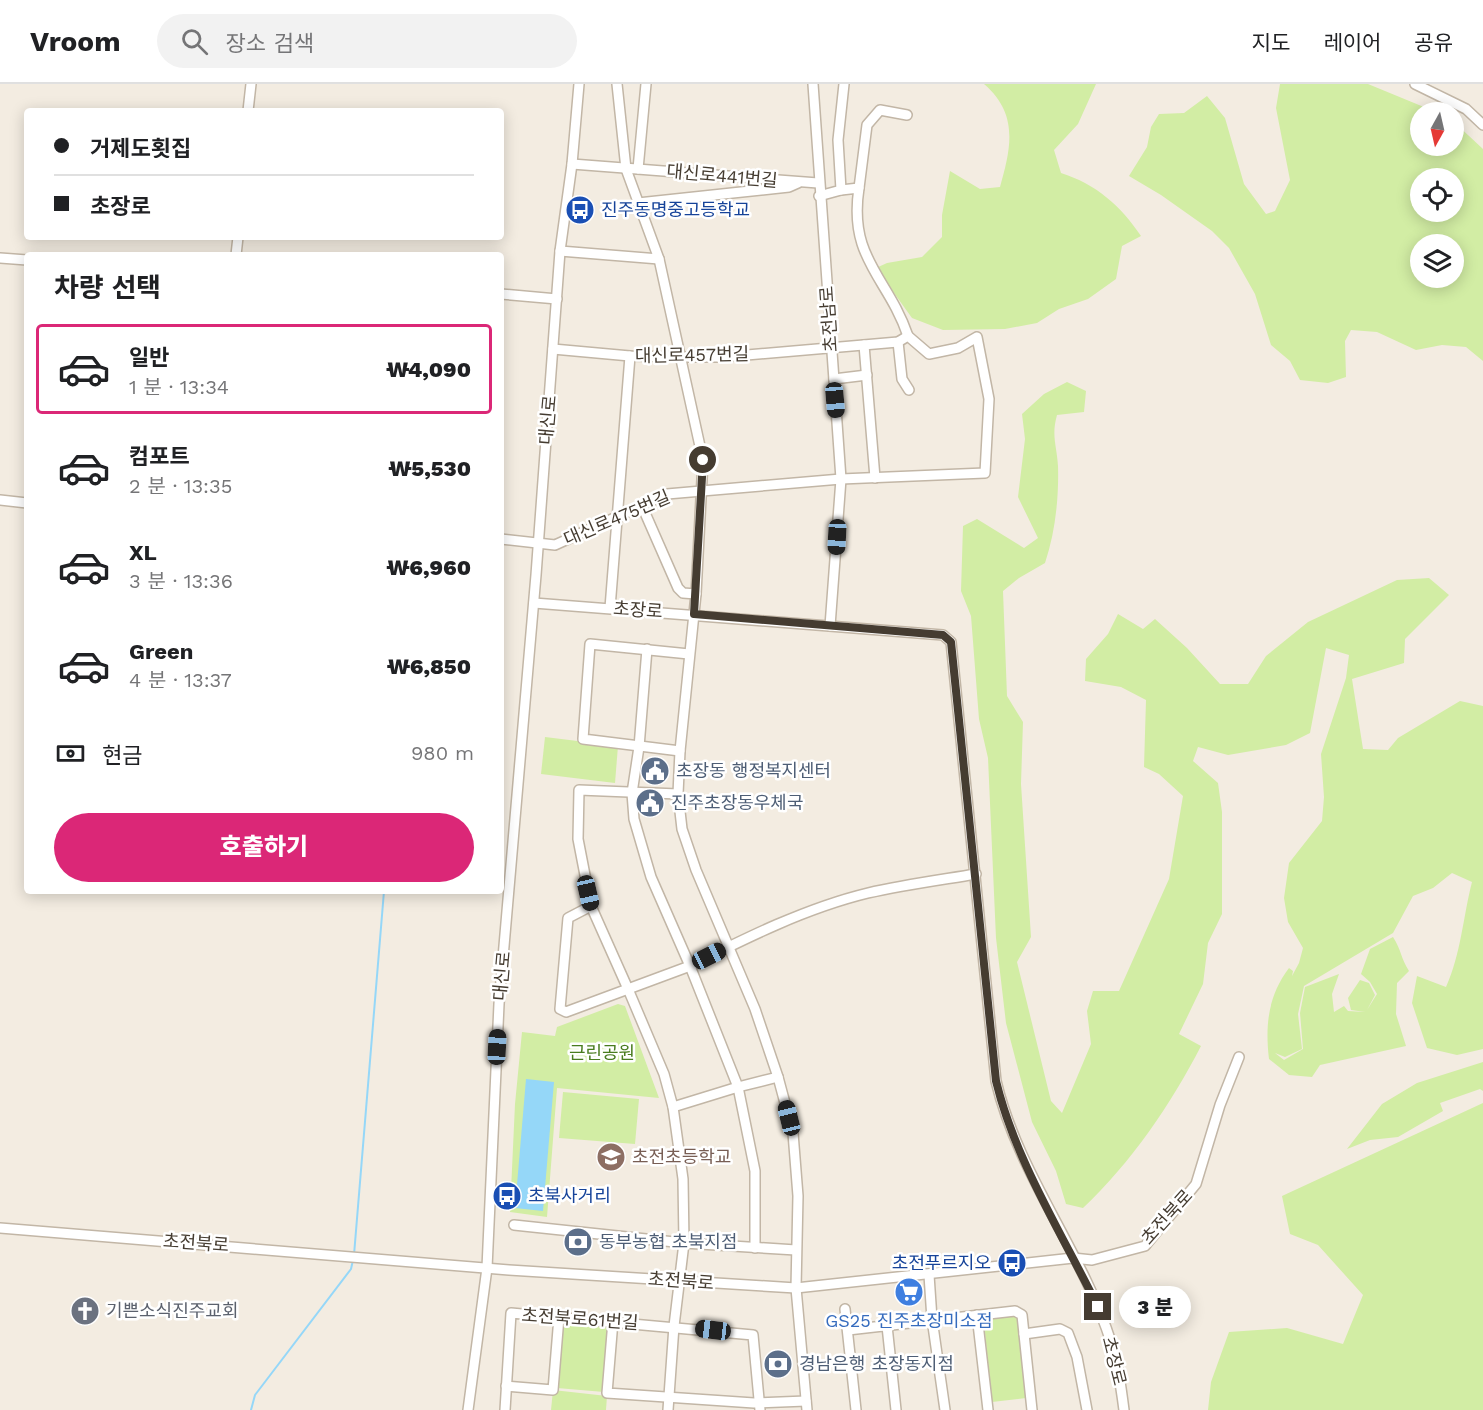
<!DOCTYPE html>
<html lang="ko">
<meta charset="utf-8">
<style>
body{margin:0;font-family:"Work Sans","Noto Sans KR",sans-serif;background:#f2f2f2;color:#202124;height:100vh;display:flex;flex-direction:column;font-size:22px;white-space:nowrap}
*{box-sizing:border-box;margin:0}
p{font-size:20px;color:#757577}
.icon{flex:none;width:33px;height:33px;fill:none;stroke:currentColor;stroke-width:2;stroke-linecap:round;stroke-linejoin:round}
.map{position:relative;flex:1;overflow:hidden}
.drawer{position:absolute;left:24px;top:168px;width:480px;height:642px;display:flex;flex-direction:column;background:#fff;border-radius:6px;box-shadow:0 3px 15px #0003}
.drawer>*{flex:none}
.top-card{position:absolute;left:24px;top:24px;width:480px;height:132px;border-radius:6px;box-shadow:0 3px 15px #0003;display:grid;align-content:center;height:132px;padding:0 30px;background:#fff}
.needle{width:39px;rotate:188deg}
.buttons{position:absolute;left:1410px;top:18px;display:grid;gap:12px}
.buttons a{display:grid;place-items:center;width:54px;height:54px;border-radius:50%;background:#fff;box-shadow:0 3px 15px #0003;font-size:30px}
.end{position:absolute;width:27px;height:27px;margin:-14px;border:8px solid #453c31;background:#fff;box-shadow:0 0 0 3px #fff}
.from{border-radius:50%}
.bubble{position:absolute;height:42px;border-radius:21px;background:#fff;box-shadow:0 3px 15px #0003;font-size:20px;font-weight:800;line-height:42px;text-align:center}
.car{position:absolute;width:18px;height:36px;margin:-18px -9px;border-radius:8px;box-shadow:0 0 4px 2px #0007;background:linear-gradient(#222 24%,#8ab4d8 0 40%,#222 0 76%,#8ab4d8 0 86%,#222 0)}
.top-card b{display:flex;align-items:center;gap:21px;height:57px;font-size:22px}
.top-card b+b{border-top:2px solid #e0e0e0}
.top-card i{width:15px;height:15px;background:#202124}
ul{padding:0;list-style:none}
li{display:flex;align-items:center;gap:18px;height:90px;margin:0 12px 9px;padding:0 18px;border:3px solid transparent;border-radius:6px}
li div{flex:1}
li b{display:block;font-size:22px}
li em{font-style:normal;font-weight:800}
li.on{border-color:#db2777}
li>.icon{width:54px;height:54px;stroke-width:1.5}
h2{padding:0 30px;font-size:27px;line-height:72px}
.pay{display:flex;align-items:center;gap:15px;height:66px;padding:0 30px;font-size:22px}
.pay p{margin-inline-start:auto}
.primary-button{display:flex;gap:12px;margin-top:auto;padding:12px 30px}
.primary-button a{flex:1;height:69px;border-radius:36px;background:#db2777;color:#fff;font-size:24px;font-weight:800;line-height:69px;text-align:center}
header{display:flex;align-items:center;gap:36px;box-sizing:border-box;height:84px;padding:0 30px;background:#fff;border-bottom:2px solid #e0e0e0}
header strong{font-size:28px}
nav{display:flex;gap:33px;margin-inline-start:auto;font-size:21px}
.search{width:420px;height:54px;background:#f2f2f2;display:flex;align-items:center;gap:15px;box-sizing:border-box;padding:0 21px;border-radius:33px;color:#757577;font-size:22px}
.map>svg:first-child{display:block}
</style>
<header>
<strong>Vroom</strong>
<div class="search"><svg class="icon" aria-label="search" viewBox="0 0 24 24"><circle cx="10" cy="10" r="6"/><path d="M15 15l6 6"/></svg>장소 검색</div>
<nav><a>지도</a><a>레이어</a><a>공유</a></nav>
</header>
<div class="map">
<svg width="1483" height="1326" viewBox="0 0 1483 1326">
<rect width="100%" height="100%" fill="#f3ece1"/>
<g fill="#d2eda4" fill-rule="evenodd">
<path d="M984 0H1096L1078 40 1054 66 1061 89C1096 100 1121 122 1141 152L1122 162 1116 195 1088 215 1059 225 1037 239 1005 245 943 246 912 234 876 184 887 179 922 173 942 153V131L950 87 980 105 1000 103C1011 64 1019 30 984 0Z"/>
<path d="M1280 0H1368L1436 28H1420V62H1454V38L1483 65V277L1466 263 1442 261 1416 266 1377 248 1351 246 1345 257 1346 293 1328 299 1300 296 1290 277 1271 261 1255 210 1229 164 1212 147 1161 111 1129 92 1147 63 1151 43 1159 30 1184 29 1207 12 1225 34 1244 100 1266 130 1275 127 1290 96 1276 24ZM1420 94H1454V128H1420ZM1420 160H1454V194H1420Z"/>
<path d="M1067 298 1086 307 1084 328 1057 331C1051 352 1057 362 1058 382 1059 415 1055 449 1045 479L1019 494 1003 507 1007 612 1023 638 1021 700 1031 853 1017 878 1051 1017 1062 1029 1091 960 1087 927 1093 907H1119L1169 795 1183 712 1159 690 1144 683 1146 616 1121 603 1085 597 1086 575 1108 550 1118 530 1143 545 1155 535 1187 564 1220 600H1248L1266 572 1308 538 1397 496 1429 494 1449 511 1405 555 1404 579 1352 595 1363 665 1388 666 1398 654 1460 617 1483 622V965L1457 971 1427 964 1412 919 1417 892 1446 903C1461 870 1463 833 1472 798L1452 789 1433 804 1413 812 1393 849 1304 902 1298 930 1302 965 1285 973 1275 969 1284 976 1303 965 1300 929 1305 903 1339 890 1332 910 1334 928 1344 922 1348 927 1365 928 1351 926 1348 914 1360 896 1369 899 1375 911 1367 926 1377 910 1370 898 1361 890 1370 865 1393 853C1401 865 1401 875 1409 887L1397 899 1396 930 1406 962 1320 981 1312 993 1289 991 1269 975C1265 941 1268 912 1289 884L1293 887 1292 892 1299 879 1303 864 1288 838 1284 814 1289 779 1322 737 1324 713 1321 670 1346 594 1349 571 1326 564 1310 649 1286 661 1228 671 1198 663 1193 677 1218 699 1222 728V830L1208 859 1203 900 1179 950 1201 962C1171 1020 1131 1079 1083 1124L1066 1120 1056 1087 1032 1038 1006 939 996 854 988 674 979 635 971 532 961 507 963 442 977 435 1024 464 1038 454 1018 413 1025 355 1022 330 1044 310Z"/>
<path d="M545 653 618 662 615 699 541 690Z"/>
<path d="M618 920 625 922 659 1014 557 1004 547 1133 510 1128 515 1020 522 948 555 952 557 943Z"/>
<path d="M1483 978V1007L1480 1005 1440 1019 1443 1027 1398 1053 1370 1056 1347 1065 1382 1020 1417 999Z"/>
<path d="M563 1008 639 1015 635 1060 559 1054Z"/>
<path d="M1483 1019V1326H1208L1211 1298 1229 1248 1287 1244 1343 1260 1363 1211 1318 1161 1290 1150 1282 1112Z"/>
<path d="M1014 1232 1018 1234 1026 1314 992 1318 984 1239 986 1236Z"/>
<path d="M563 1237 609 1240 604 1308 557 1304Z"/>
<path d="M553 1306 607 1312 606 1326H551Z"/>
</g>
<path fill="#95d7f8" d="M526 995 554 998 543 1127 515 1124Z"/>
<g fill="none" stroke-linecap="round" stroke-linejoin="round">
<g stroke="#95d7f8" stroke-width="2">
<path d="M354 1171 384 807"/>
<path d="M251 1326 255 1311 351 1185 353 1176"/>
</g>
<g stroke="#c2b6a6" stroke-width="12">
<g id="minor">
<path d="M617 0 626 85 659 175 703 376 696 510 680 667 678 710 682 745 696 786 755 925 778 993 793 1049 798 1112 796 1204 807 1326"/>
<path d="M813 0 841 395 830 542"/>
<path d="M1415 0 1466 25 1483 41"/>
<path d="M248 27 251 0"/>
<path d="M572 80 818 99"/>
<path d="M638 85 646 0"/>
<path d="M859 104 867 41 880 26 907 31"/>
<path d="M841 106 859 104C848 175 888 193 908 252"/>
<path d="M819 112 841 106 838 56 844 0"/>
<path d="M638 119 789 103 798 99"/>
<path d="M560 167 659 175"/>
<path d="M236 171 238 153"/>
<path d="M0 174 27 176"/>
<path d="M501 210 557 215"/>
<path d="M898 258 902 295 909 306"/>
<path d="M864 261 875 394"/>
<path d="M834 295 867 291"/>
<path d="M0 416 27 419"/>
<path d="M642 422 678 504 683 509 696 510"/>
<path d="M501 455 555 461 667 410 841 395 985 389 989 315 977 253 958 264 929 270 908 252 898 258 724 273H682L630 272 553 265"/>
<path d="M534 519 943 551 951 558 996 997C1018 1090 1082 1167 1111 1258 1118 1280 1121 1303 1124 1326"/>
<path d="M610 524 630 272"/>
<path d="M647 565 639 663 632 709 634 735 651 793 690 882 628 905 664 990 673 1023 683 1095 684 1159 674 1242 668 1326"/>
<path d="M680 667 583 655 590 560 689 570"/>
<path d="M591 822 628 905 566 928 560 925 568 834Z"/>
<path d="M591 822 578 755 579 706 678 710"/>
<path d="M778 993 738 1003 690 882C746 854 806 824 868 809 903 801 940 796 976 790"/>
<path d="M673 1023 738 1003 755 1087V1164"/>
<path d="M514 1141 684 1159 796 1166"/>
<path d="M0 1144 509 1186 796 1204 1073 1174 1092 1176 1145 1162 1196 1100 1220 1021 1239 973"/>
<path d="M929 1191 932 1235 945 1326"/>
<path d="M845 1225 856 1326"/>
<path d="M977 1231 988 1326"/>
<path d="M613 1237 607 1309 754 1319 806 1317"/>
<path d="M887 1242 896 1326"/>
<path d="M848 1246 1015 1227 1022 1231 1032 1326"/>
<path d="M1024 1250 1060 1245 1068 1249 1077 1273 1087 1326"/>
<path d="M506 1302 553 1306 559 1233"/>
<path d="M468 1326 487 1184 499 920 536 491 560 167 572 80 579 0"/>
<path d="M505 1326 511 1229 753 1251 760 1326"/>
</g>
</g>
<use href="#minor" stroke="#fff" stroke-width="9"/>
</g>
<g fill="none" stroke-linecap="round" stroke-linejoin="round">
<path stroke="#453c31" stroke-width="8" d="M703 376 694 530 943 551 951 558 996 997C1015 1076 1062 1150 1098 1223"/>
</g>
<defs>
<g id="bus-disc" transform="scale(1.5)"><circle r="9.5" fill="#1a4fb4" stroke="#fff"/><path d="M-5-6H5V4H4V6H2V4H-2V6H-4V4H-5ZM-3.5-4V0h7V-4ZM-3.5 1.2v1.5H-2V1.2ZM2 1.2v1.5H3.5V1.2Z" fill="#fff"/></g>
<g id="civic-disc" transform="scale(1.5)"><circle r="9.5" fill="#5c6f8a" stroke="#fff"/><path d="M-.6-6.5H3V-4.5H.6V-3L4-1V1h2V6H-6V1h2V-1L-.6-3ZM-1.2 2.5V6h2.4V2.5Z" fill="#fff"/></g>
<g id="school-disc" transform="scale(1.5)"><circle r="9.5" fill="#8d6e63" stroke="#fff"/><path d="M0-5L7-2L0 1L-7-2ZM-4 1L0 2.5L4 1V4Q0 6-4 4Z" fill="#fff"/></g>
<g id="bank-disc" transform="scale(1.5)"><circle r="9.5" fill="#5c6f8a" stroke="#fff"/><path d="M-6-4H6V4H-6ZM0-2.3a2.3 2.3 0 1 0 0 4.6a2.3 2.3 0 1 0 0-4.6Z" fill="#fff"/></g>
<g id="supermarket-disc" transform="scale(1.5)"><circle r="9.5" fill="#3f7fe0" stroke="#fff"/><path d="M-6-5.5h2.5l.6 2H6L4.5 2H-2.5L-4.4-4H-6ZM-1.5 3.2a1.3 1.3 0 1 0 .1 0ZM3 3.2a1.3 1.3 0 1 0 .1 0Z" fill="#fff"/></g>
<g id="church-disc" transform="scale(1.5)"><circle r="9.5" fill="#6b7280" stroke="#fff"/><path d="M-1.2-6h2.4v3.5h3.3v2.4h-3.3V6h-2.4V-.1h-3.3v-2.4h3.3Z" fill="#fff"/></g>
</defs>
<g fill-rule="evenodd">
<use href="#bus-disc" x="580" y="126"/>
<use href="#civic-disc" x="655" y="687"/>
<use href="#civic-disc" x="650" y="719"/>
<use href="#school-disc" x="611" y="1073"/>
<use href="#bus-disc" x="507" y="1112"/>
<use href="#bank-disc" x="578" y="1158"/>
<use href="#bus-disc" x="1012" y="1179"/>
<use href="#supermarket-disc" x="909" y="1208"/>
<use href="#church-disc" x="85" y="1227"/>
<use href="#bank-disc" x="778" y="1280"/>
</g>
<g text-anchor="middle" stroke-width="5" stroke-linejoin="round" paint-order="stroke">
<g font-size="18" fill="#453c31" stroke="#fff">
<text transform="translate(722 92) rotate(5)" y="6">대신로441번길</text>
<text transform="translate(829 235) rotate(-94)" y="6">초전남로</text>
<text transform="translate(692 271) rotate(-1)" y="6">대신로457번길</text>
<text transform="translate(548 336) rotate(-85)" y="6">대신로</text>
<text transform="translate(617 434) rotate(-23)" y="6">대신로475번길</text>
<text transform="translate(638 526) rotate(4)" y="6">초장로</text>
<text transform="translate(502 892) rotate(-85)" y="6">대신로</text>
<text transform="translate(1167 1133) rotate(-48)" y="6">초전북로</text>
<text transform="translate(196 1159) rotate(4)" y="6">초전북로</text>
<text transform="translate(681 1197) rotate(4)" y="6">초전북로</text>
<text transform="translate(580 1235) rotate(4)" y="6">초전북로61번길</text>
<text transform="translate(1114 1277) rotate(76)" y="6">초장로</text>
</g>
<g font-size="18" fill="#164399" stroke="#fff" text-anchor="start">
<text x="601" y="132">진주동명중고등학교</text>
<text x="528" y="1118">초북사거리</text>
<text x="991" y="1185" text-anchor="end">초전푸르지오</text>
</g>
<g font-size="18" fill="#4e5e75" stroke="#fff" text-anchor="start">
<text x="676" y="693">초장동 행정복지센터</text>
<text x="671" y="725">진주초장동우체국</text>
<text x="599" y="1164">동부농협 초북지점</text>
<text x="799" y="1286">경남은행 초장동지점</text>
</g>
<g font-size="18" fill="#497c1f" stroke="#fff">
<text x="602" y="975">근린공원</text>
</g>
<g font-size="18" fill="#785e54" stroke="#fff" text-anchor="start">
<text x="632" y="1079">초전초등학교</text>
</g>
<g font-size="18" fill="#5b616d" stroke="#fff" text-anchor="start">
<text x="106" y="1233">기쁜소식진주교회</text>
</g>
<g font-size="18" fill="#366cbe" stroke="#fff">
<text x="909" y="1243">GS25 진주초장미소점</text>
</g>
</g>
</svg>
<div class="buttons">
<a><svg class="needle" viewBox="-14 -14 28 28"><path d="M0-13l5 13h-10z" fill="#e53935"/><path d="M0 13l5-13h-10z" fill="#757577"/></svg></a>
<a><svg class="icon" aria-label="locate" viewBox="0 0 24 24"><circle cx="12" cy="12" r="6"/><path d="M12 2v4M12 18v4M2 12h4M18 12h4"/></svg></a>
<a><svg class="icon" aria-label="layers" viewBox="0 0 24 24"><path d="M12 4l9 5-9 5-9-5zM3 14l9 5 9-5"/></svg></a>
</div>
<i class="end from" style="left:703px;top:376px"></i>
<i class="end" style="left:1098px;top:1223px"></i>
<div class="bubble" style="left:1119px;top:1202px;width:72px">3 분</div>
<i class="car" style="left:835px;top:316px;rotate:175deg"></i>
<i class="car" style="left:837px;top:453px;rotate:183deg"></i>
<i class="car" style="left:588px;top:809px;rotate:167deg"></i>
<i class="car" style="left:709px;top:872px;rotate:63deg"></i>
<i class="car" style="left:497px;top:963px;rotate:3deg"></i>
<i class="car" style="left:789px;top:1034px;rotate:346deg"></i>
<i class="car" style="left:713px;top:1246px;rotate:277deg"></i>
<div class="top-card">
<b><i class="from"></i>거제도횟집</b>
<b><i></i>초장로</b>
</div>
<section class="drawer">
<h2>차량 선택</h2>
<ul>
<li class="on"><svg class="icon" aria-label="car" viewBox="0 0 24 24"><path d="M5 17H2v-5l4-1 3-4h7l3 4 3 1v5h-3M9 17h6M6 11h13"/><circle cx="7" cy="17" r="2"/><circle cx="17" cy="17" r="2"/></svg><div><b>일반</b><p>1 분 · 13:34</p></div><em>₩4,090</em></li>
<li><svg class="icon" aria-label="car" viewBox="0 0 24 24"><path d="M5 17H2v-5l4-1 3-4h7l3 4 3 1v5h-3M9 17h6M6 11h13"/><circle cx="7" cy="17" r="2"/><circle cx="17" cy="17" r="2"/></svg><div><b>컴포트</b><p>2 분 · 13:35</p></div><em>₩5,530</em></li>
<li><svg class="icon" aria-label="car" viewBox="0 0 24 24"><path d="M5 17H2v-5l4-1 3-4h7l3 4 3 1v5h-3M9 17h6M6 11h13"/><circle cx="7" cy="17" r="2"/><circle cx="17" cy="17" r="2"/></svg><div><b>XL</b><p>3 분 · 13:36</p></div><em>₩6,960</em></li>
<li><svg class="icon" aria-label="car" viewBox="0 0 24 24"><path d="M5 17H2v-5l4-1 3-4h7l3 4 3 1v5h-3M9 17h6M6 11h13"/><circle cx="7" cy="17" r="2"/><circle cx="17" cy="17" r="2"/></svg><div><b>Green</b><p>4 분 · 13:37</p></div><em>₩6,850</em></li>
</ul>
<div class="pay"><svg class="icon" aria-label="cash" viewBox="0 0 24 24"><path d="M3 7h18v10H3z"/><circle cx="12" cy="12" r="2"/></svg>현금<p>980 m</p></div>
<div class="primary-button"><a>호출하기</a></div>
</section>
</div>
